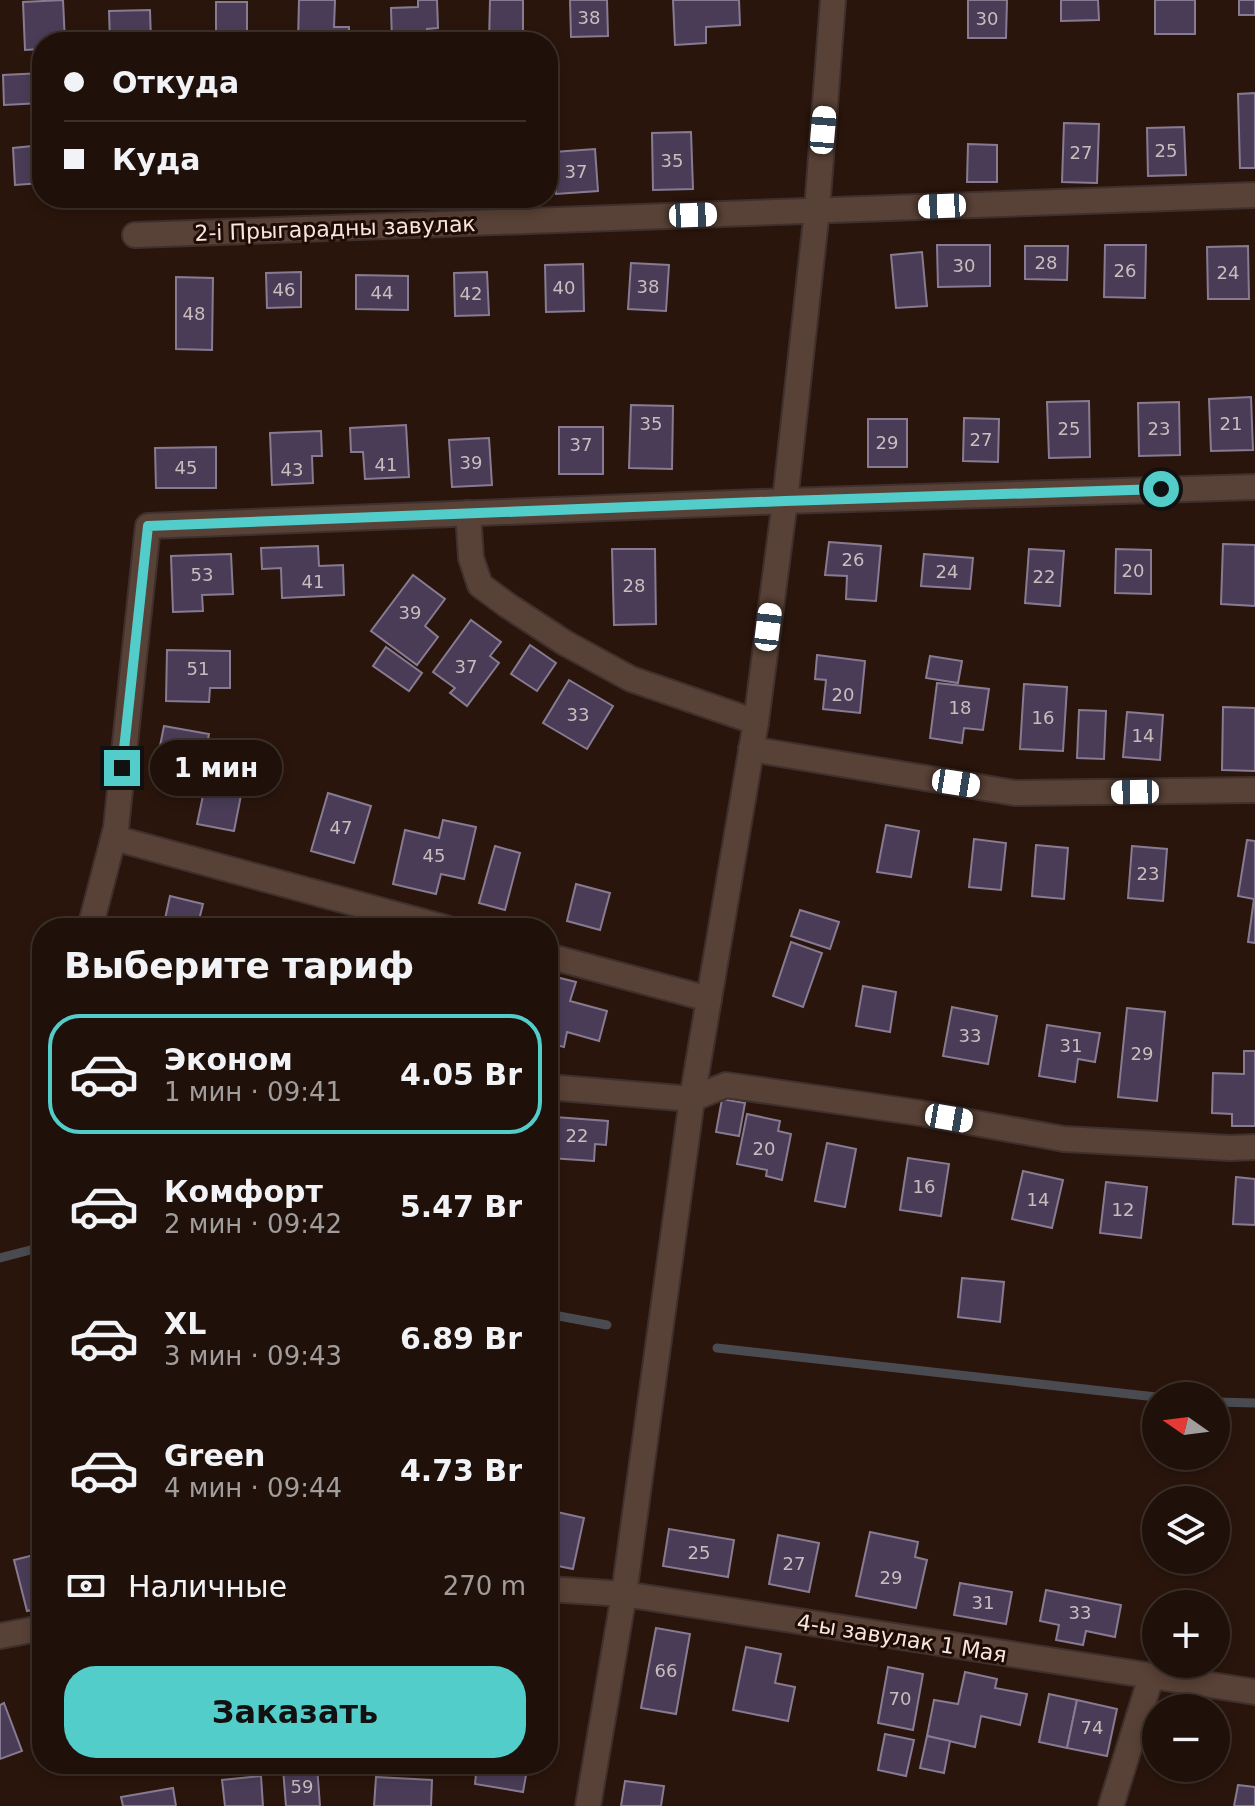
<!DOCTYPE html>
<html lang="ru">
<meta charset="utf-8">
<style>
body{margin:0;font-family:"DejaVu Sans",sans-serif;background:#2c1e17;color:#f1f3f6;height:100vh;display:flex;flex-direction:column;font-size:30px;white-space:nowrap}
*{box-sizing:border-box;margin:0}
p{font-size:26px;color:#a19d9c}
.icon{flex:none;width:44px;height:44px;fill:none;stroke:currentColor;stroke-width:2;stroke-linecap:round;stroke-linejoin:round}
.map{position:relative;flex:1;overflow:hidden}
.sheet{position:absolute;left:32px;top:918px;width:526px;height:856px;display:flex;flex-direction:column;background:#1f1009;border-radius:32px;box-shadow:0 4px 12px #0003,0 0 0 2px #3c302a}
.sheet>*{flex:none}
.top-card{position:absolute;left:32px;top:32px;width:526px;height:176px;border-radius:32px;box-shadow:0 4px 12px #0003,0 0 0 2px #3c302a;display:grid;align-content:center;height:176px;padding:0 32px;background:#1f1009}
.needle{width:52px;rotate:284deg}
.controls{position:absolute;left:1142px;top:1382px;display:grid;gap:16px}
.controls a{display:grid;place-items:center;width:88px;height:88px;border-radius:50%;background:#1f1009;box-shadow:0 4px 12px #0003,0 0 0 2px #3c302a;font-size:40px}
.end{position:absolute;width:36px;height:36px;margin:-18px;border:10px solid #53cdca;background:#111;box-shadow:0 0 0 4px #111}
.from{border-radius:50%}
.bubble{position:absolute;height:56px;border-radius:28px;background:#1f1009;box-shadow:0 4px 12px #0003,0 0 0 2px #3c302a;font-size:26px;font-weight:700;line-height:56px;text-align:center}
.car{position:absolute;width:24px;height:48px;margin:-24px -12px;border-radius:10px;box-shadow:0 0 6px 2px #0007;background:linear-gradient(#fff 24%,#345 0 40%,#fff 0 76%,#345 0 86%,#fff 0)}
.top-card b{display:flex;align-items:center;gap:28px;height:76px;font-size:30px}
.top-card b+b{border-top:2px solid #3c302a}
.top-card i{width:20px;height:20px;background:#f1f3f6}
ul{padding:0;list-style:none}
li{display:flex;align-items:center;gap:24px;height:120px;margin:0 16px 12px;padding:0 16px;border:4px solid transparent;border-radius:32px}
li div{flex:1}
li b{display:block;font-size:30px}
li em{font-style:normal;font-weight:700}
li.on{border-color:#53cdca}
li>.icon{width:72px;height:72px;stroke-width:1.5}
h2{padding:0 32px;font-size:36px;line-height:96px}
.pay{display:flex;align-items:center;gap:20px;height:88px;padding:0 32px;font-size:30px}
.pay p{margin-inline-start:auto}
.primary-button{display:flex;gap:16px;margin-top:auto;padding:16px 32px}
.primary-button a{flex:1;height:92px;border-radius:32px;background:#53cdca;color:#111;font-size:32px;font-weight:700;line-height:92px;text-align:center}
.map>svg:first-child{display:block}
</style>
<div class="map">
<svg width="1255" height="1806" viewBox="0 0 1255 1806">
<rect width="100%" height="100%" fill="#29150c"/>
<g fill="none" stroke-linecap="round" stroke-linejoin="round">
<g stroke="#4a4b51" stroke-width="9">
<path d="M0 1258 42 1247"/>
<path d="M548 1314 607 1325"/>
<path d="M717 1348 1156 1397"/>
<path d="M1216 1402 1255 1403"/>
</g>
</g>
<g fill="#4a3c57" stroke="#877b92" stroke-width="2">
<path d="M63 0 65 42H42V49L25 50 23 2Z"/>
<path d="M299 0H335L334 27H349V42H298Z"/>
<path d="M418 0H437L438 28 427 29 428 42H392L391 8 418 7Z"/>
<path d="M490 0H523V42H489Z"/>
<path d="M570 0H607L608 36 571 37Z"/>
<path d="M673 0H739L740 25 706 27V43L675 45Z"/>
<path d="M968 0H1007L1006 38H968Z"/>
<path d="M1061 0H1098L1099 20 1061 21Z"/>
<rect x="1155" y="0" width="40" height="34"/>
<rect x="1239" y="0" width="16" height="15"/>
<rect x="216" y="2" width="31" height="40"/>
<path d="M150 10 151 42H110L109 11Z"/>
<path d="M42 73V103L4 105 3 75Z"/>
<path d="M1255 93V168H1240L1238 94Z"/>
<path d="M1064 123 1099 124 1097 183 1062 182Z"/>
<path d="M1184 127 1186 175 1148 176 1147 128Z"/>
<path d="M691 132 693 189 653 190 652 133Z"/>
<path d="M968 144 997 145V182H967Z"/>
<path d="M42 145V183L15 185 13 148Z"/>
<path d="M595 149 598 191 556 194 554 152Z"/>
<path d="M381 198H419V202L381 203Z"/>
<path d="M937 245H990V286L938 287Z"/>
<path d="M1105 245H1146L1145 298 1104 297Z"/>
<path d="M1025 246H1068L1067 280 1025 279Z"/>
<path d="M1248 246 1249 299H1208L1207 247Z"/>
<path d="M922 252 927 306 896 308 891 255Z"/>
<path d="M631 263 669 265 666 311 628 309Z"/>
<path d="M583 264 584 311 546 312 545 265Z"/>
<path d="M301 272V307L267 308 266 273Z"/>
<path d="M487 272 489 315 455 316 454 273Z"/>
<path d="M356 275 408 276V310L356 309Z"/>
<path d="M176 277 213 278 212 350 176 349Z"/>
<path d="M1251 397 1253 450 1211 451 1209 399Z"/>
<path d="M1089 401 1090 457 1049 458 1047 402Z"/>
<path d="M1179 402 1180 455 1139 456 1138 403Z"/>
<path d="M631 405 673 406 672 469 629 468Z"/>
<path d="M964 418 999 419 998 462 963 461Z"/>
<rect x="868" y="419" width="39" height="48"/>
<path d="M406 425 409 477 365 479 363 452H351L350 428Z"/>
<rect x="559" y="427" width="44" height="47"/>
<path d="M321 431 322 456H312L313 483 272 485 270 433Z"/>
<path d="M489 438 492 485 452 487 449 440Z"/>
<path d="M216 447V488H156L155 448Z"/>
<path d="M829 542 881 546 876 601 846 599 847 576 825 575Z"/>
<path d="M1223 544 1255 545V606L1221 604Z"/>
<path d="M318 546 319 566 343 565 344 595 282 598 281 568 262 569 261 548Z"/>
<path d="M612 549H655L656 624 614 625Z"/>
<path d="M1029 549 1064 551 1060 606 1025 603Z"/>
<path d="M1116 549 1151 550V594L1115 593Z"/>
<path d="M231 554 233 594 202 595 203 611 173 612 171 556Z"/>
<path d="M924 554 973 558 970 589 921 586Z"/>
<path d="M413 575 445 599 425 626 438 637 417 665 371 631Z"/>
<path d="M471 620 501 642 490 656 499 663 467 706 450 693 455 688 433 672Z"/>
<path d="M530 645 556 663 537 691 511 674Z"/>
<path d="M386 647 422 673 409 691 373 666Z"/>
<path d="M167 650 230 651V688H210L209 702 166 701Z"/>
<path d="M817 655 865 661 860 713 823 709 826 680 815 679Z"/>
<path d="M930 656 962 661 958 683 926 678Z"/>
<path d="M569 680 613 706 587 749 543 723Z"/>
<path d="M937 683 989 689 983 730 964 728 962 743 930 738Z"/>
<path d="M1024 684 1067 687 1063 751 1020 749Z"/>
<path d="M1223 707 1255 708V771L1222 770Z"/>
<path d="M1079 710 1106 711 1104 759 1077 758Z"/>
<path d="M1127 712 1163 715 1160 760 1123 757Z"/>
<path d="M164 726 209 734 204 759 159 751Z"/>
<path d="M208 772 244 780 234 831 197 824Z"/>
<path d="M328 793 371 806 354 863 311 851Z"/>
<path d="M443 820 476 827 464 879 441 874 436 894 393 884 405 830 439 838Z"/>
<path d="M886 825 919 831 911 877 877 872Z"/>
<path d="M974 839 1006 843 1001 890 969 887Z"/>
<path d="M1247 840 1255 841V943L1248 942 1254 899 1238 896Z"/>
<path d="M1036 845 1068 848 1064 899 1032 896Z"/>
<path d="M495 846 520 853 505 910 479 903Z"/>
<path d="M1132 846 1167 849 1163 901 1128 898Z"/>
<path d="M576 884 610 893 600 930 567 921Z"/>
<path d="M170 896 203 904 197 928H163Z"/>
<path d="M800 910 839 922 830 949 791 936Z"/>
<path d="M791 942 822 953 803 1007 773 996Z"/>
<path d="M548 975 576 982 570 1001 607 1011 599 1041 567 1032 564 1047 548 1043Z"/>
<path d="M863 986 896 992 890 1032 856 1026Z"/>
<path d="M952 1007 997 1016 988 1064 943 1056Z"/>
<path d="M1127 1008 1165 1012 1157 1101 1118 1097Z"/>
<path d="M1047 1025 1100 1033 1095 1062 1078 1059 1075 1082 1039 1076Z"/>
<path d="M1244 1051H1255V1126H1232V1114L1212 1113 1213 1073 1244 1074Z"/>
<path d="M722 1099 745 1103 739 1136 716 1132Z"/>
<path d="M747 1114 780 1121 778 1131 791 1134 782 1180 766 1176 767 1170 737 1164Z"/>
<path d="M555 1117 608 1121 606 1145 595 1144 594 1161 550 1158 551 1145H548V1129H554Z"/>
<path d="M827 1143 856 1149 845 1207 815 1201Z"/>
<path d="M908 1158 949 1164 941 1216 900 1210Z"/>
<path d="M1023 1171 1063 1180 1052 1228 1012 1219Z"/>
<path d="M1236 1177 1255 1179V1225L1233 1224Z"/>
<path d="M1106 1182 1147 1187 1141 1238 1100 1233Z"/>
<path d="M962 1278 1004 1282 1000 1322 958 1317Z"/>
<path d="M548 1510 584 1518 573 1569 548 1564Z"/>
<path d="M669 1529 734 1540 728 1577 663 1566Z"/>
<path d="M870 1532 918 1542 915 1557 927 1560 916 1608 856 1596Z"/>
<path d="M778 1535 819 1543 809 1592 769 1584Z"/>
<path d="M42 1553V1608L27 1611 14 1560Z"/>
<path d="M960 1583 1012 1592 1006 1624 954 1615Z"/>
<path d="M1046 1590 1121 1605 1115 1637 1086 1631 1083 1645 1056 1640 1059 1625 1040 1621Z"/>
<path d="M548 1628 558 1630 551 1663 548 1662Z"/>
<path d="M656 1628 690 1634 676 1714 641 1708Z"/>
<path d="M746 1647 781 1654 775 1683 795 1687 788 1721 733 1710Z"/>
<path d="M888 1667 923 1674 913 1730 878 1723Z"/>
<path d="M965 1672 997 1679 995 1688 1027 1694 1020 1725 981 1716 975 1747 927 1736 934 1700 958 1704Z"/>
<path d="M1049 1694 1077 1700 1067 1748 1039 1742Z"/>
<path d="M1077 1700 1117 1709 1107 1756 1067 1748Z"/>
<path d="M4 1703 22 1751 0 1759V1705Z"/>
<path d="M885 1734 914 1740 906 1776 878 1770Z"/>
<path d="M927 1736 950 1741 944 1773 920 1768Z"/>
<path d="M477 1764H528L523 1792 475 1784Z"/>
<path d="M317 1766 320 1806H286L283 1769Z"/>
<path d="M261 1776 263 1806H225L222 1780Z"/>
<path d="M376 1777 432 1780 431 1806H374Z"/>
<path d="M625 1781 664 1786 661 1806H621Z"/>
<path d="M1238 1785 1255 1787V1806H1234Z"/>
<path d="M173 1788 176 1806H123L121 1797Z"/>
</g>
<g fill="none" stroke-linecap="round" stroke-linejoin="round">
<g stroke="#3f302d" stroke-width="28">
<g id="minor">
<path d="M135 235 1255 195"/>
<path d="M468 513 471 558 480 585 507 605 565 643 631 679 756 722"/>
<path d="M751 749 1015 793 1255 790"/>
<path d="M114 838 446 928"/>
<path d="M90 928 116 828 148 526 785 501 1255 487"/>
<path d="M548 956 709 999"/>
<path d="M548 1087 692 1099 726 1085 920 1113 1064 1139 1230 1148 1255 1147"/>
<path d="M548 1589 624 1594 1255 1692"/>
<path d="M0 1636 42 1628"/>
<path d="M1111 1806 1151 1677"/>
</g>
</g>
<g stroke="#3f302d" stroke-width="28">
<path id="tertiary" d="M588 1806 624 1594 692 1099 756 722 785 501 817 210 833 0"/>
</g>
<use href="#minor" stroke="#584136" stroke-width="24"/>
<use href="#tertiary" stroke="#584136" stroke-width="24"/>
</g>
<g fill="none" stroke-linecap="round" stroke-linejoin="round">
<path stroke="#53cdca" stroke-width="10" d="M122 768 148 526 785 501 1161 489"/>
</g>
<g text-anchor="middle" stroke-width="6" stroke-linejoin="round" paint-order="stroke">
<g font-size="18" fill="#cabcbd">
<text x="589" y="24">38</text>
<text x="987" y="25">30</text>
<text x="1166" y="157">25</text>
<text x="1081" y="159">27</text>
<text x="672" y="167">35</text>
<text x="576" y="178">37</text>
<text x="1046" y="269">28</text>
<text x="964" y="272">30</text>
<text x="1125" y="277">26</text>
<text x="1228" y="279">24</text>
<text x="648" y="293">38</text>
<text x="564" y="294">40</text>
<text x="284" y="296">46</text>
<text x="382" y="299">44</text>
<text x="471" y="300">42</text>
<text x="194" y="320">48</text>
<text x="651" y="430">35</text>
<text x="1231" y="430">21</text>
<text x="1069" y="435">25</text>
<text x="1159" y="435">23</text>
<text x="981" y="446">27</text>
<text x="887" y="449">29</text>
<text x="581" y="451">37</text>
<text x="471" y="469">39</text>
<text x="386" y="471">41</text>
<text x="186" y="474">45</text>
<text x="292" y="476">43</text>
<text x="853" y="566">26</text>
<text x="1133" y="577">20</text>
<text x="947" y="578">24</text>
<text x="202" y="581">53</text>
<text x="1044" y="583">22</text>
<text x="313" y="588">41</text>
<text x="634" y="592">28</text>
<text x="410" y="619">39</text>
<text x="466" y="673">37</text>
<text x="198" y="675">51</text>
<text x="843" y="701">20</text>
<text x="960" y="714">18</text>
<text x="578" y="721">33</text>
<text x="1043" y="724">16</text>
<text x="1143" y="742">14</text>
<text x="341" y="834">47</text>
<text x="434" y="862">45</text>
<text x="1148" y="880">23</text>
<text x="970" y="1042">33</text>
<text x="1071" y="1052">31</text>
<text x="1142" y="1060">29</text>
<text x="577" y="1142">22</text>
<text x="764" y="1155">20</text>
<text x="924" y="1193">16</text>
<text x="1038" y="1206">14</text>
<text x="1123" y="1216">12</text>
<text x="699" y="1559">25</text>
<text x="794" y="1570">27</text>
<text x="891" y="1584">29</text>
<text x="983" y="1609">31</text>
<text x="1080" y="1619">33</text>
<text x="666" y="1677">66</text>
<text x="900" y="1705">70</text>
<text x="1092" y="1734">74</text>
<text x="302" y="1793">59</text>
</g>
<g font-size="22" fill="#f5e6df" stroke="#1f0c04">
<text transform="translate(335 228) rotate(-2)" y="8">2-і Прыгарадны завулак</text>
<text transform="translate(902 1638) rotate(9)" y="8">4-ы завулак 1 Мая</text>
</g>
</g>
</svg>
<div class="controls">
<a><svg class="needle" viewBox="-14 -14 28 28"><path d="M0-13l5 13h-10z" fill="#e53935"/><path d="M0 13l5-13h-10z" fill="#a19d9c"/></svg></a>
<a><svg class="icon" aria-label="layers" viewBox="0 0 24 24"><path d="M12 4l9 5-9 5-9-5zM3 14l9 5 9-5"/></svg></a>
<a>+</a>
<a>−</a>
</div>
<i class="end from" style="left:1161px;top:489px"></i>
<i class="end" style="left:122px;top:768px"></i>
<div class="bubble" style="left:150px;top:740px;width:132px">1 мин</div>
<i class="car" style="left:823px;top:130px;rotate:5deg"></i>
<i class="car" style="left:942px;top:206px;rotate:268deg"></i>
<i class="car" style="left:693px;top:215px;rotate:88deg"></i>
<i class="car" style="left:768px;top:627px;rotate:7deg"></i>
<i class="car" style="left:956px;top:783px;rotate:99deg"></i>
<i class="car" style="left:1135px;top:792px;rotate:269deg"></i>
<i class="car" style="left:949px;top:1118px;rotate:100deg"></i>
<div class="top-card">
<b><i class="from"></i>Откуда</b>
<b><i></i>Куда</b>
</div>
<section class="sheet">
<h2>Выберите тариф</h2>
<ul>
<li class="on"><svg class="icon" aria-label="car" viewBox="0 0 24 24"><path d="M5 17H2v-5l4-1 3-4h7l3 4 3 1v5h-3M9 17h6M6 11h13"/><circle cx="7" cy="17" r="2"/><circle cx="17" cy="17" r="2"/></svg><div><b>Эконом</b><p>1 мин · 09:41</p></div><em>4.05 Br</em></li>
<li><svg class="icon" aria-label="car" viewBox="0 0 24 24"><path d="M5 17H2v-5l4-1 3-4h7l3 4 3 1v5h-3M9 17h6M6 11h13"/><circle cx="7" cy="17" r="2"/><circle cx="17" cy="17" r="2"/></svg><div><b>Комфорт</b><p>2 мин · 09:42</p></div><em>5.47 Br</em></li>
<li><svg class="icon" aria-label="car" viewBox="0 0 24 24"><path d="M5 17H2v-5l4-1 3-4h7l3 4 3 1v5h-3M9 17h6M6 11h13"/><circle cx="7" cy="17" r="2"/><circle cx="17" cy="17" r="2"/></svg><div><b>XL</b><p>3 мин · 09:43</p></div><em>6.89 Br</em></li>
<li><svg class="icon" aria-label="car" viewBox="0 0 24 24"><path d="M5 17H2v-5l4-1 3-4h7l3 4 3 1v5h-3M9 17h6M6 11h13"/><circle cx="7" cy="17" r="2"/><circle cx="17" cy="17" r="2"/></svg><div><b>Green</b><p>4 мин · 09:44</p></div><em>4.73 Br</em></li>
</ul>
<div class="pay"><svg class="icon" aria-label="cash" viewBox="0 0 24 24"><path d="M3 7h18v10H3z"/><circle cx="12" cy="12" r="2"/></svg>Наличные<p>270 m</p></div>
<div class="primary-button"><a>Заказать</a></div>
</section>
</div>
